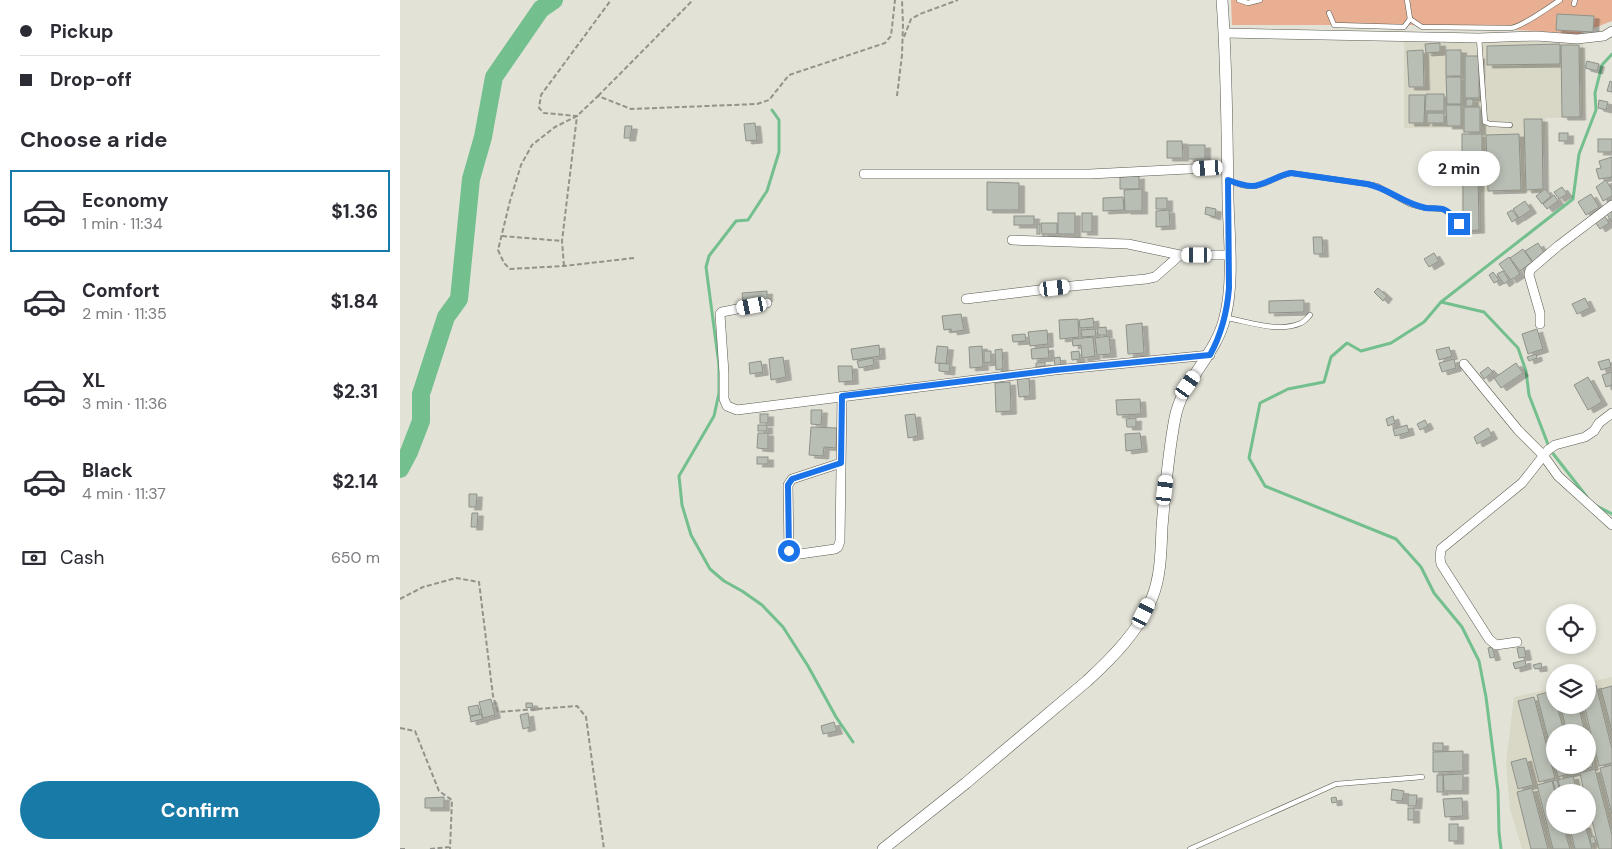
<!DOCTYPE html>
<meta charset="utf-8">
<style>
body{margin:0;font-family:"DM Sans",sans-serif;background:#f2f2f3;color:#2b2b33;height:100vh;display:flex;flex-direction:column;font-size:19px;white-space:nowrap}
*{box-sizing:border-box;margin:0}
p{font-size:16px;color:#7c7c81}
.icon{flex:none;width:28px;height:28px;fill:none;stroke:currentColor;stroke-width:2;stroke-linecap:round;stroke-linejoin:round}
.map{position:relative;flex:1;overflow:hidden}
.sheet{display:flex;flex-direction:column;background:#fff;width:400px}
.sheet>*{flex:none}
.banner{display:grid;align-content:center;height:110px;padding:0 20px;background:#fff}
.fabs{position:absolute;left:1146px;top:604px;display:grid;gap:10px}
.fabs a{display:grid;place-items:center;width:50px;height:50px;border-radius:50%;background:#fff;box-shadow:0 2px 8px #0003;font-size:25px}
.end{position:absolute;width:22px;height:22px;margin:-11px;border:6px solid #1a73e8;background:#fff;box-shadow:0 0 0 2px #fff}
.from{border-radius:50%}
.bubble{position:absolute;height:35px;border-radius:18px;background:#fff;box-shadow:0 2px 8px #0003;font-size:16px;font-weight:700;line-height:35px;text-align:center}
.car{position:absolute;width:15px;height:30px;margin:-15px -8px;border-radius:6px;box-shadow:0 0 4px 1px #0007;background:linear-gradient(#fff 24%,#345 0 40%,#fff 0 76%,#345 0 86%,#fff 0)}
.banner b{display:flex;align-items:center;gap:18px;height:48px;font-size:19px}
.banner b+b{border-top:1px solid #e1e1e2}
.banner i{width:12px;height:12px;background:#2b2b33}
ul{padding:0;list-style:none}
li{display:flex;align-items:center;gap:15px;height:82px;margin:0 10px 8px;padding:0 10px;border:2px solid transparent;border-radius:0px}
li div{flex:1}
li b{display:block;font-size:19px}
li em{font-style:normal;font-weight:700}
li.on{border-color:#187aa6}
li>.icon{width:45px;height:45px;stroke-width:1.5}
h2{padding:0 20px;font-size:22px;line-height:60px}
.pay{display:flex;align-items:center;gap:12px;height:55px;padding:0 20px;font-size:19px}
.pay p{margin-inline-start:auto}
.button{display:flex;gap:10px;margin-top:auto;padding:10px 20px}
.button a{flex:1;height:58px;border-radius:30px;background:#187aa6;color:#fff;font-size:20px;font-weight:700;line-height:58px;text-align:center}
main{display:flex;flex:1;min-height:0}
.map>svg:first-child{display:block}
</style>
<main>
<section class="sheet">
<div class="banner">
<b><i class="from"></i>Pickup</b>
<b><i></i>Drop-off</b>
</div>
<h2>Choose a ride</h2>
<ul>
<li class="on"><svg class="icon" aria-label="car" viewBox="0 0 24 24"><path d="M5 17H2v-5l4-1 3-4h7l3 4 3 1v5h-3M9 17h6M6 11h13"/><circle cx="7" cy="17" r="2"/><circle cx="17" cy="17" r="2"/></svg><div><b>Economy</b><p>1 min · 11:34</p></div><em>$1.36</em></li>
<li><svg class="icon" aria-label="car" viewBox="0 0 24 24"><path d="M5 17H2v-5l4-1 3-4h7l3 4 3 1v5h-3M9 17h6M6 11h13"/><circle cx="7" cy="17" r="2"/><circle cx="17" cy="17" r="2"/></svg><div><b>Comfort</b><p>2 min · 11:35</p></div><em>$1.84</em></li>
<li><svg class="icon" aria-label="car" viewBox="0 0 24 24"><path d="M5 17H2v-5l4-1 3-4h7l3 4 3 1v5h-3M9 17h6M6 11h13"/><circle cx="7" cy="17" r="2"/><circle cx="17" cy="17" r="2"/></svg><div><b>XL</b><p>3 min · 11:36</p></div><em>$2.31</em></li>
<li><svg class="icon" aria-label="car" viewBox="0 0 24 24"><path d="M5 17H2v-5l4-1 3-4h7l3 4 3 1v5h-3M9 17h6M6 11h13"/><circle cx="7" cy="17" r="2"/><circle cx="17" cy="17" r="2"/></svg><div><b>Black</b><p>4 min · 11:37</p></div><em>$2.14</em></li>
</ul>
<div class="pay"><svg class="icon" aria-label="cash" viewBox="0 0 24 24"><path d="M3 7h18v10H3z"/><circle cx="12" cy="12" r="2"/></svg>Cash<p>650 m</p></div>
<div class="button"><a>Confirm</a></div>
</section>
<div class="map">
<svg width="1212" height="849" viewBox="0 0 1212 849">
<defs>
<filter id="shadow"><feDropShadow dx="5.5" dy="3" stdDeviation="0" flood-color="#0004"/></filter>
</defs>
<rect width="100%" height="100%" fill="#e3e2d7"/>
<g fill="#d9d7c6" fill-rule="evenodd">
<path d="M1004 42H1183V118H1145L1144 189 1141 192H1081V232H1061L1062 128H1004Z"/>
<path d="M1212 677V849H1122L1110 809 1106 763 1114 697 1155 688V705H1188V682ZM1155 732H1188V765H1155ZM1155 792H1188V825H1155Z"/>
</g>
<path fill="#e8af92" d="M831 0H1212V21L1178 34 1045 25H832Z"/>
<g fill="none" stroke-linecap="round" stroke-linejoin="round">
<g stroke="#73bf8e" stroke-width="3">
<path d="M372 110 379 120V152L367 191 348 220 336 221 309 256 306 267 319 365V393L314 416 279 476 282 505 291 535 310 569 324 581 342 591 362 605 383 627 408 666 436 717 453 742"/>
<path d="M1041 302 1084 312 1118 348 1126 371 1129 395 1149 447"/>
<path d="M1151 451 1187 497"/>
<path d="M1195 505 1212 514"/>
<path d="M1101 849 1099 832 1098 791 1086 697 1079 661 1062 627 1034 593 1021 567 996 539 865 486 849 458 860 403 888 389 924 382 931 357 947 343 961 351 991 343 1024 322 1041 302 1173 199 1179 154 1196 110 1195 93 1202 65 1212 54"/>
</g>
<path stroke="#73bf8e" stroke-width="18" d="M0 469 9 452 21 421V394L46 317 59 299 71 179 83 137 94 77 141 9 154 0"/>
</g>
<g fill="#b9beb4" stroke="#8e9289" filter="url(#shadow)">
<path d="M1157 14 1194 16 1193 32 1156 30Z"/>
<path d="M1040 43V52L1026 53 1025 44Z"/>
<path d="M1160 44V64L1087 65V46Z"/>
<path d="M1161 45H1179L1180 117H1162Z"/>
<path d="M1023 50 1024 87H1009L1007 51Z"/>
<rect x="1046" y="50" width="15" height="26"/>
<rect x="1065" y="56" width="14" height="42"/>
<path d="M1187 61 1199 64 1197 71 1185 68Z"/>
<path d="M1046 77H1061V104H1047Z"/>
<path d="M1210 81 1212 82V92L1207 91Z"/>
<path d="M1026 94H1044V111H1025Z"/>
<path d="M1009 95H1025L1024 123H1009Z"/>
<rect x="1066" y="99" width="7" height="7"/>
<path d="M1199 100 1208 102 1206 110 1198 108Z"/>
<path d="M1046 105H1061V126H1047Z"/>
<rect x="1064" y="107" width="16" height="25"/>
<rect x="1027" y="113" width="17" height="10"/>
<path d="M1124 119H1142L1143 189 1126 190Z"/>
<path d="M355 123 357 140 346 141 344 124Z"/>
<path d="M225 126H232L230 138H224Z"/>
<rect x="1159" y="133" width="9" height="8"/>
<rect x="1062" y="134" width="20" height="38"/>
<path d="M1119 134 1121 190 1088 191 1086 135Z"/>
<rect x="1198" y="139" width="14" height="13"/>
<path d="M767 141H782L783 158H767Z"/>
<rect x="788" y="145" width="17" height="14"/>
<path d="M1212 157V177L1199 179 1196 169 1201 168 1199 161Z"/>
<path d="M1063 173H1078L1079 230 1063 231Z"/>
<path d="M739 176V189H720V177Z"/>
<path d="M1206 180 1212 190V196L1203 201 1196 187Z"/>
<path d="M587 182 619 183V210H587Z"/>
<path d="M1162 187 1167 194 1159 199 1154 192Z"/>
<path d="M742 189V211H725L724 190Z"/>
<path d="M1145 189 1151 196 1142 204 1136 196Z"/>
<path d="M1191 194 1199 207 1186 215 1178 202Z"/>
<path d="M1154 195 1158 201 1147 209 1143 204Z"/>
<path d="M723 197 724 210 703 211V198Z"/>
<rect x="756" y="198" width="11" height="11"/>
<path d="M1125 201 1131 210 1119 218 1113 209Z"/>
<path d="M806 207 816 209 815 217 805 214Z"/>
<path d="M1212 209V222L1206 213Z"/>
<path d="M769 210 770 226 756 227V211Z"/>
<path d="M1112 210 1118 218 1112 222 1107 213Z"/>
<rect x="658" y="213" width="17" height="21"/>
<rect x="682" y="213" width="10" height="19"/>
<path d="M1204 215 1209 223 1200 229 1195 222Z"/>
<rect x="614" y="216" width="20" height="9"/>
<path d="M641 223H657V234H642Z"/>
<rect x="637" y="224" width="3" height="10"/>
<path d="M913 237H922L923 254H914Z"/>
<path d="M1138 243 1145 254 1133 262 1125 251Z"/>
<path d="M1123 249 1132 262 1120 271 1110 258Z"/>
<path d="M1034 253 1039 261 1029 267 1024 259Z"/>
<path d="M1109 257 1120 274 1111 280 1099 264Z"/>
<path d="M1103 271 1109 280 1104 284 1097 274Z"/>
<path d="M1093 272 1099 280 1094 283 1089 275Z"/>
<path d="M978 288 987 296 983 301 974 292Z"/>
<path d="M367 291V299L343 301 342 293Z"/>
<path d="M1185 298 1190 308 1177 314 1172 304Z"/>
<path d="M904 300V312L869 313V301Z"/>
<path d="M561 314 564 330 552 332 551 329 544 330 542 316Z"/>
<path d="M693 318 694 327 680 328 679 320Z"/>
<path d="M678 319 679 337 660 339 659 320Z"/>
<path d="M742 323 744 353 728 354 726 325Z"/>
<path d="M706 327 707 335H698L697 328Z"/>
<path d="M695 329 696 336 682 337 681 330Z"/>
<path d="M1137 329 1143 349 1128 354 1122 334Z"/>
<path d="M647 330 648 344 630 346 628 332Z"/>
<path d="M625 334 626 341 613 342 612 335Z"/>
<path d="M709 336 711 354 697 355 695 338Z"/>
<path d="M693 337 695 356 682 358 681 345 673 346 672 339Z"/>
<path d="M479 345 480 356 453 360 451 349Z"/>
<path d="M537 346 548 347 546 364 535 363Z"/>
<path d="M582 346 583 367 570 368 569 347Z"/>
<path d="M648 347 649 358 632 359 631 349Z"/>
<path d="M1049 347 1052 356 1039 360 1036 350Z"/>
<path d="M602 349 603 369 596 370 595 350Z"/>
<path d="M584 351H591V362L584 363Z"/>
<path d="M679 351 680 359 672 360 671 352Z"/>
<path d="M1136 354 1137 358 1129 361 1127 357Z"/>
<path d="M383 357 386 377 371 380 369 359Z"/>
<path d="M660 357 661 365 655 366 654 358Z"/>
<path d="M473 358 474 365 459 368 457 361Z"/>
<path d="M1054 359 1056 368 1042 372 1039 363Z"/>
<path d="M1209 359 1211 367 1201 370 1198 362Z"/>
<path d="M361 361 363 372 350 374 349 363Z"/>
<path d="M645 362V366L636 367V363Z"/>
<path d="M539 363 550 364 549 372 539 371Z"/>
<path d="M1116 363 1123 373 1101 388 1094 378Z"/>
<path d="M438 366H452L453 381 439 382Z"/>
<path d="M1088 367 1093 372 1084 379 1080 373Z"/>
<path d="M1212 372V385L1206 387 1202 375Z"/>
<path d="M629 377 630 396 619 397 617 378Z"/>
<path d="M1188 377 1202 402 1188 410 1174 385Z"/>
<path d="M610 382 611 411 596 412 595 383Z"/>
<path d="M740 399 741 414 717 415 716 400Z"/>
<path d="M411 410H422L421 425 411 424Z"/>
<rect x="360" y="414" width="8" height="9"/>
<path d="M515 414 518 436 508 438 505 415Z"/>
<path d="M993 416 995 423 988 426 986 419Z"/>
<path d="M736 418V427H727L726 419Z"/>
<path d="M1025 420 1028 426 1020 430 1017 424Z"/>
<rect x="358" y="425" width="9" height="6"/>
<path d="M1007 425 1009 432 995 436 993 429Z"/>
<path d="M411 427 437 428 436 448 424 447 423 456 409 455Z"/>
<path d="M1088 428 1092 436 1077 444 1074 437Z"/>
<path d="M358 433H368V449L357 448Z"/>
<path d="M740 433 742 449 726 451 725 434Z"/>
<rect x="357" y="457" width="11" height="7"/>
<path d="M69 494H77L76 507H69Z"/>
<path d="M72 513H78L77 527H71Z"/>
<path d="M1092 647 1095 657 1090 658 1088 648Z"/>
<path d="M1124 647 1126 657 1119 658 1117 648Z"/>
<path d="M1125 660 1126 666 1115 669 1113 663Z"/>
<path d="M1141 663 1142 668 1135 669 1133 665Z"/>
<path d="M1196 685 1212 749V763L1199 766 1184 705H1188V688Z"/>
<path d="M1212 686V731L1201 689Z"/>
<path d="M1154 691 1155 705H1157L1164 732H1155V765H1173L1175 772 1158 777 1137 695Z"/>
<path d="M1134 697 1155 778 1139 782 1118 701Z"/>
<path d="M91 699 95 715 83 718 79 702Z"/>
<path d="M126 703H132L133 707 126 708Z"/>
<path d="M78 705 80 714 70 716 68 707Z"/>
<path d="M1160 705H1178L1185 732H1167Z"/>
<path d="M128 713 130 727 123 729 120 715Z"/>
<path d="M81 714 83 719 71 722 70 717Z"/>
<path d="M434 722 437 731 423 734 421 726Z"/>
<rect x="1033" y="743" width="10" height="8"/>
<path d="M1188 743 1193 767 1177 771 1175 765H1188Z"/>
<path d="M1063 751V771L1033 772V752Z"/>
<path d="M1126 758 1133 785 1118 789 1111 762Z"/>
<path d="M1212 765V814L1200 768Z"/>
<path d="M1195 769 1212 835V849H1199L1188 804V792H1184L1180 773Z"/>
<path d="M1063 774V791H1044L1043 775Z"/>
<rect x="1037" y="775" width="6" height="17"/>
<path d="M1173 776 1177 792H1161L1158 780Z"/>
<path d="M1157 780 1160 791 1156 792 1153 781Z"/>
<path d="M1152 781 1155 792V825H1163L1170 849H1153L1137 785Z"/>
<path d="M1132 788 1148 849H1131L1117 792Z"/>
<path d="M992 789 1004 791 1002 801 991 800Z"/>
<path d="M1008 795H1017L1016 806H1008Z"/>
<path d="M44 797V808H25V798Z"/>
<path d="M936 797 937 802 932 803 931 798Z"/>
<path d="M1062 798 1063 816 1045 817 1043 799Z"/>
<rect x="1008" y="808" width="6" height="12"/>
<rect x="1049" y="824" width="9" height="17"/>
<path d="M1169 825H1185L1192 849H1175Z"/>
<path d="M1194 836 1196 843 1191 844 1190 837Z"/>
</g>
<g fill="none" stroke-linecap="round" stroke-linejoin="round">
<g stroke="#5b5a51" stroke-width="5.5">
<g id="service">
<path d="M839 0 848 3 860 0"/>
<path d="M1007 0 1010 19 1022 27 1111 28C1122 27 1149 7 1160 0"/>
<path d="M1174 4 1175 0"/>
<path d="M929 13 934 25 1004 27 1010 19"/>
<path d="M1079 38 1085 122 1090 124 1110 125"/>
<path d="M829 181C837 183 845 187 853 186 866 186 878 175 891 173L967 184 977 186 1010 204 1025 208 1043 209 1052 215 1059 224"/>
<path d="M827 318C850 322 879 333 901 323 904 322 907 318 910 315"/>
<path d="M790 849 936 784 1022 777"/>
</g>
</g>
<g stroke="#5b5a51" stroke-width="10">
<g id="minor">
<path d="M825 33 1079 38 1136 36 1177 39 1204 36 1212 31"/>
<path d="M464 174H690L828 167"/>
<path d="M612 240 728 244 780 255H829"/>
<path d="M566 299 672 286 746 279 755 277 780 255"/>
<path d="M367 303 322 312 320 314 324 373V399L327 406 337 410 655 370 810 355"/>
<path d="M1140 324V313L1129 275 1130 270 1158 246 1212 205"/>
<path d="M1064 364 1118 430 1143 455 1158 476 1212 525"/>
<path d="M441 463 392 479 388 485 389 551 393 555 435 549 438 547 440 541 442 396"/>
<path d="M1117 642 1096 645 1089 639 1041 564 1040 558 1041 549 1122 483 1148 450 1155 445 1185 437 1194 431 1199 423 1212 413"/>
</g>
</g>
<g stroke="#5b5a51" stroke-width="12">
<path id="tertiary" d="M483 849 566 783 687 681C712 658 740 630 752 598 761 576 761 550 762 527 765 491 768 454 775 418 782 380 816 356 825 317 834 282 829 237 828 200 827 134 827 67 822 0"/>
</g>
<g stroke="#94938b" stroke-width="2" stroke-dasharray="5 2.5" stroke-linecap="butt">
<path d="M504 37 511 19 520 14 558 0"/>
<path d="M198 96 293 0"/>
<path d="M497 96 502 55 503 25 502 0"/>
<path d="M102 236 162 241"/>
<path d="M234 258 164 266 110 269 104 263 98 250 110 201 121 165 132 145 155 127 177 116 198 96 231 109 357 104 369 100 389 75 485 43 491 36 495 0"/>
<path d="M164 266 162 241 177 116 144 113 139 108 141 95 211 0"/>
<path d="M0 599 23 587 56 578 79 582 93 696 98 712 177 706 186 717 204 849"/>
<path d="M0 728 15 731 39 791 52 800 50 849"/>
<path d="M0 849H5"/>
<path d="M30 849 49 847"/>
</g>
<use href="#service" stroke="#fff" stroke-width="4.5"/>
<use href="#minor" stroke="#fff" stroke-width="9"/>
<use href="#tertiary" stroke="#fff" stroke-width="11"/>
</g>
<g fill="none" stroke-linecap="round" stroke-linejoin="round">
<path stroke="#1a73e8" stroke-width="6" d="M389 551 388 485 392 479 441 463 442 396 655 370 810 355C822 333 827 313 829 288L828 180C836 183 844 186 852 186 863 186 878 175 891 173L967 184C988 188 1004 204 1026 208 1032 209 1039 207 1045 210 1051 213 1055 219 1059 224"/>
</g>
</svg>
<div class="fabs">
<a><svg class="icon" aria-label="locate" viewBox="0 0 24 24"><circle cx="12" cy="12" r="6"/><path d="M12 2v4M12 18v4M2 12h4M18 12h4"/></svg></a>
<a><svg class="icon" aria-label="layers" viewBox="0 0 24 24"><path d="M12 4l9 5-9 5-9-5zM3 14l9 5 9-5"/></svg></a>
<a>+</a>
<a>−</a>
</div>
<i class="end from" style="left:389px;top:551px"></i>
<i class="end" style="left:1059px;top:224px"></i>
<div class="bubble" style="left:1018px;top:151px;width:82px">2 min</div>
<i class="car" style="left:808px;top:168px;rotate:267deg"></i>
<i class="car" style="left:797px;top:255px;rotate:270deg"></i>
<i class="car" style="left:655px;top:288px;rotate:83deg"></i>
<i class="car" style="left:352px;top:306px;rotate:259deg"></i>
<i class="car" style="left:788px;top:385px;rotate:35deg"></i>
<i class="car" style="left:765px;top:490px;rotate:7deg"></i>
<i class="car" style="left:744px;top:613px;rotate:27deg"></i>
</div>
</main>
